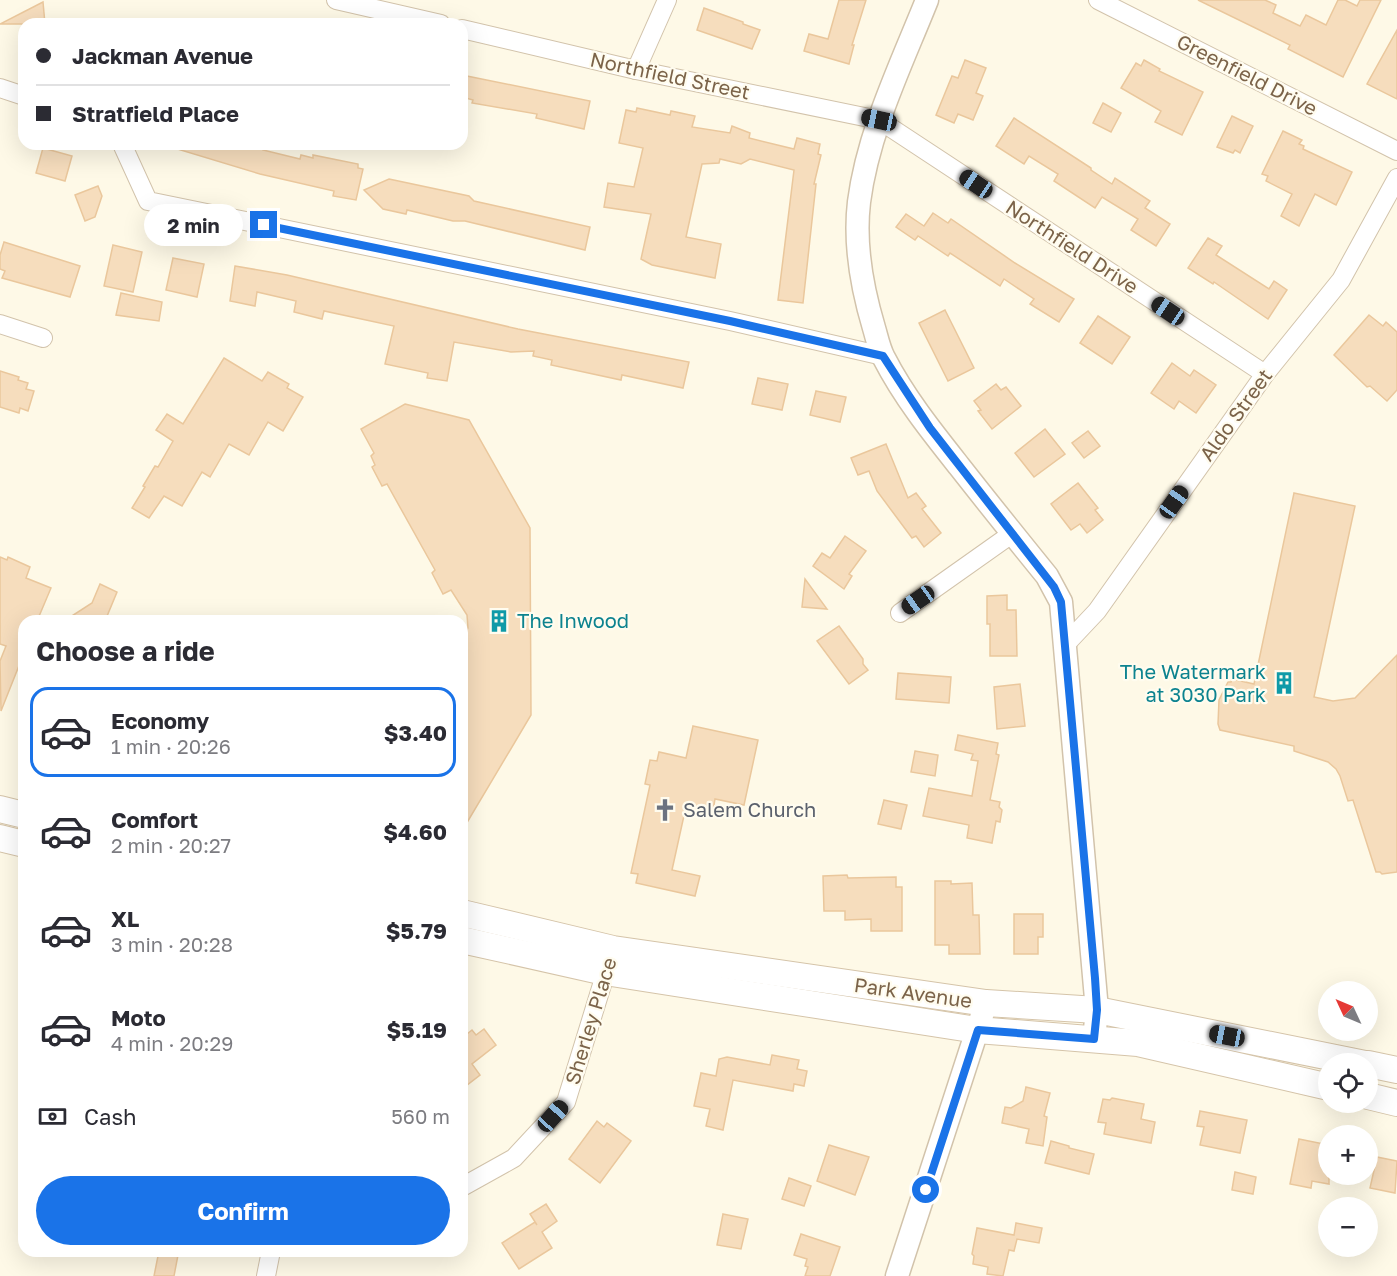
<!DOCTYPE html>
<meta charset="utf-8">
<style>
body{margin:0;font-family:"Golos Text",sans-serif;background:#f7f7f7;color:#2b2b33;height:100vh;display:flex;flex-direction:column;font-size:22px;white-space:nowrap}
*{box-sizing:border-box;margin:0}
p{font-size:20px;color:#7c7c81}
.icon{flex:none;width:33px;height:33px;fill:none;stroke:currentColor;stroke-width:2;stroke-linecap:round;stroke-linejoin:round}
.map{position:relative;flex:1;overflow:hidden}
.details{position:absolute;left:18px;top:615px;width:450px;height:642px;display:flex;flex-direction:column;background:#fff;border-radius:18px;box-shadow:0 6px 24px #0002}
.details>*{flex:none}
.hud{position:absolute;left:18px;top:18px;width:450px;height:132px;border-radius:18px;box-shadow:0 6px 24px #0002;display:grid;align-content:center;height:132px;padding:0 18px;background:#fff}
.needle{width:39px;rotate:314deg}
.tools{position:absolute;left:1318px;top:981px;display:grid;gap:12px}
.tools a{display:grid;place-items:center;width:60px;height:60px;border-radius:50%;background:#fff;box-shadow:0 6px 24px #0002;font-size:30px}
.end{position:absolute;width:27px;height:27px;margin:-14px;border:8px solid #1a73e8;background:#fff;box-shadow:0 0 0 3px #fff}
.from{border-radius:50%}
.bubble{position:absolute;height:42px;border-radius:21px;background:#fff;box-shadow:0 6px 24px #0002;font-size:20px;font-weight:700;line-height:42px;text-align:center}
.car{position:absolute;width:18px;height:36px;margin:-18px -9px;border-radius:8px;box-shadow:0 0 4px 2px #0007;background:linear-gradient(#222 24%,#8ab4d8 0 40%,#222 0 76%,#8ab4d8 0 86%,#222 0)}
.hud b{display:flex;align-items:center;gap:21px;height:57px;font-size:22px}
.hud b+b{border-top:2px solid #e1e1e2}
.hud i{width:15px;height:15px;background:#2b2b33}
ul{padding:0;list-style:none}
li{display:flex;align-items:center;gap:18px;height:90px;margin:0 12px 9px;padding:0 6px;border:3px solid transparent;border-radius:18px}
li div{flex:1}
li b{display:block;font-size:22px}
li em{font-style:normal;font-weight:700}
li.selected{border-color:#1a73e8}
li>.icon{width:54px;height:54px;stroke-width:1.5}
h2{padding:0 18px;font-size:27px;line-height:72px}
.pay{display:flex;align-items:center;gap:15px;height:66px;padding:0 18px;font-size:22px}
.pay p{margin-inline-start:auto}
.button{display:flex;gap:12px;margin-top:auto;padding:12px 18px}
.button a{flex:1;height:69px;border-radius:36px;background:#1a73e8;color:#fff;font-size:24px;font-weight:700;line-height:69px;text-align:center}
.map>svg:first-child{display:block}
</style>
<div class="map">
<svg width="1397" height="1276" viewBox="0 0 1397 1276">
<rect width="100%" height="100%" fill="#fef9e7"/>
<g fill="#f6ddbd" stroke="#eac79c" stroke-width="1.5">
<path d="M839 0H866L852 45H854L849 64 804 51 809 34 828 39Z"/>
<path d="M1198 0H1265L1276 5 1273 13 1300 26 1306 15 1326 25 1338 0H1345L1357 6 1360 0H1381L1343 77 1288 49 1290 45Z"/>
<path d="M43 2 45 24H0Z"/>
<path d="M704 8 743 22V24L760 30 752 49 697 30Z"/>
<path d="M1397 30V99L1367 84Z"/>
<path d="M965 60 986 68 976 93 983 96 973 120 958 114 954 123 936 115 952 76 958 78Z"/>
<path d="M1144 60 1160 69 1159 71 1203 92 1182 135 1155 122 1161 111 1121 88 1136 63 1141 66Z"/>
<path d="M462 75 590 101 584 129 536 118 537 114 472 103 473 100 462 97Z"/>
<path d="M1103 103 1121 113 1111 132 1093 123Z"/>
<path d="M637 108 670 115 671 111 695 116 692 127 730 133 732 126 750 133 749 138 794 149 797 138 820 144 818 154 821 155 814 184H816L803 303 778 300 794 170 750 159 741 164 720 159 719 163 702 164 686 237 721 244 715 278 652 265 641 259 651 214 604 207 608 183 634 187 643 148 619 143 626 110 636 112Z"/>
<path d="M1232 116 1253 126 1240 153 1235 150 1233 153 1217 147Z"/>
<path d="M1014 118 1091 168V170L1112 184 1115 178 1150 201 1145 208 1170 224 1156 246 1131 230 1138 219 1102 197 1095 208 1054 181 1058 174 1029 156 1024 164 996 146Z"/>
<path d="M1283 131 1302 140 1299 144 1304 146 1303 149 1352 172 1336 205 1315 194 1299 226 1281 216 1292 194 1266 181 1268 176 1262 174Z"/>
<path d="M174 144H265L263 150 300 159 301 155 313 158V155L358 164V168L363 169 356 200 333 196 334 191 260 174 174 148Z"/>
<path d="M43 148 72 156 65 181 36 173Z"/>
<path d="M389 179 469 196 474 201 590 227 585 250 465 221H453L407 210 406 214 383 209 364 190Z"/>
<path d="M98 186 102 196 95 217 85 221 75 195Z"/>
<path d="M933 213 948 223 951 219 1015 263 1074 299 1059 322 1030 304 1034 299 1004 279 1000 286 950 253 948 256 918 236 915 240 896 227 906 214 924 226Z"/>
<path d="M1208 238 1222 246 1216 255 1269 289 1274 281 1287 290 1268 319 1214 282 1213 284 1188 268Z"/>
<path d="M4 242 80 266 70 297 2 278 5 271 0 269V255Z"/>
<path d="M113 245 142 252 133 292 104 286Z"/>
<path d="M173 258 204 264 197 297 166 290Z"/>
<path d="M235 266 287 275 518 329 689 362 683 388 622 375 621 380 551 365 552 360 533 356 534 351 511 352 454 342 447 381 427 378 428 373 385 364 394 326 324 311 322 319 294 312 296 301 257 292 255 306 230 301Z"/>
<path d="M121 293 162 302 159 321 116 315Z"/>
<path d="M945 310 974 368 948 381 919 323Z"/>
<path d="M1369 315 1383 326 1386 322 1397 332V390L1387 401 1370 386 1367 387 1334 355Z"/>
<path d="M1098 316 1130 337 1112 364 1080 343Z"/>
<path d="M224 358 262 381 268 372 289 384 287 388 303 397 283 431 268 422 249 455 229 444 210 477 202 472 182 506 164 496 149 518 132 508 145 487 143 486 155 466 158 467 173 441 156 430 167 414 183 424Z"/>
<path d="M1172 363 1190 376 1194 370 1216 385 1196 413 1179 401 1174 409 1151 393Z"/>
<path d="M0 371 19 377 18 380 28 383 26 389 34 391 28 411 20 408 19 413 0 407Z"/>
<path d="M758 378 788 384 782 410 752 404Z"/>
<path d="M996 384 1001 390 1006 387 1021 406 992 429 978 411 981 410 974 401Z"/>
<path d="M816 391 846 397 840 422 810 415Z"/>
<path d="M405 404 469 420 530 528 531 715 462 831V637L468 628 467 615 451 590 443 594 432 573 435 570 387 484 382 486 372 467 375 465 371 456 374 453 361 429Z"/>
<path d="M1045 429 1065 454 1034 477 1015 453Z"/>
<path d="M1088 431 1100 446 1084 458 1072 443Z"/>
<path d="M886 444 908 498 916 493 926 506 922 509 941 533 924 547 916 536 912 538 877 491 869 471 858 475 851 458Z"/>
<path d="M1078 483 1098 508 1095 510 1103 520 1087 533 1080 524 1071 530 1051 504Z"/>
<path d="M1294 493 1355 506 1314 697 1333 701 1355 698 1397 655V872L1382 874 1380 872H1376L1353 800 1348 801 1340 776 1336 769 1328 762 1294 751V746L1220 730 1218 724 1219 700 1228 682H1231L1232 679 1254 684Z"/>
<path d="M845 536 866 551 849 574 852 576 844 589 813 566 822 553 830 558Z"/>
<path d="M0 557 7 560 8 557 30 567 26 578 51 588 37 621H24V653L1 711 0 661 6 646 0 644Z"/>
<path d="M805 579 827 609 802 607Z"/>
<path d="M100 584 117 592 105 621H64L92 603Z"/>
<path d="M1007 595V610H1016L1017 656H990V624H987V596Z"/>
<path d="M839 626 863 659V664L868 670 849 684 817 641Z"/>
<path d="M898 673 951 677 949 703 896 699Z"/>
<path d="M1020 684 1025 726 997 729 994 687Z"/>
<path d="M693 726 758 740 744 805 715 799 712 817 685 811 672 870 700 876 695 896 636 883 638 874 631 873 650 785 645 784 650 760 657 761 659 752 686 758Z"/>
<path d="M958 735 998 743 996 754 999 755 990 800 1000 802 999 807 1002 810 1000 822 996 821 992 843 967 838 969 825 923 816 929 788 972 796 978 761 971 760 973 754 955 750Z"/>
<path d="M915 751 938 755 935 776 911 772Z"/>
<path d="M884 800 907 805 901 829 878 824Z"/>
<path d="M847 875 848 878 896 877V887H902V931H871V919L845 920V911H824L823 876Z"/>
<path d="M935 881H951V884L972 883 973 915H979L980 954H949V945H935Z"/>
<path d="M1014 914H1043V937H1038V954H1014Z"/>
<path d="M484 1029 496 1045 472 1064 480 1075 462 1089V1038L472 1030 476 1035Z"/>
<path d="M772 1055 799 1060 797 1069 807 1071 804 1086 794 1084 793 1091 733 1080 723 1130 706 1126 710 1109 694 1106 701 1073 716 1076 719 1059 727 1057 770 1065Z"/>
<path d="M1026 1087 1050 1093 1044 1116 1047 1117 1043 1146 1026 1143 1029 1129 1002 1123 1005 1107 1011 1108 1023 1101Z"/>
<path d="M1112 1098 1144 1104 1141 1119 1155 1122 1151 1143 1104 1134 1106 1123 1098 1122 1103 1099 1110 1100Z"/>
<path d="M1200 1111 1247 1120 1240 1153 1200 1145 1204 1127 1197 1126Z"/>
<path d="M597 1121 604 1127 607 1123 631 1141 600 1183 569 1159Z"/>
<path d="M1299 1139 1329 1145V1184L1312 1181 1311 1188 1290 1184Z"/>
<path d="M1051 1141 1069 1146V1148L1094 1154 1089 1174 1045 1163Z"/>
<path d="M829 1145 869 1157 855 1195 817 1181Z"/>
<path d="M1377 1157 1397 1161 1395 1193 1370 1188Z"/>
<path d="M1235 1172 1256 1177 1253 1194 1232 1190Z"/>
<path d="M789 1178 811 1186 804 1206 782 1199Z"/>
<path d="M546 1204 557 1221 542 1232 552 1248 519 1269 502 1243 535 1222 537 1225 530 1214Z"/>
<path d="M723 1214 748 1219 741 1249 717 1245Z"/>
<path d="M1016 1223 1042 1228 1039 1243 1017 1239 1014 1251 1009 1250 1003 1276 987 1274 988 1267 973 1264 974 1256 972 1254 977 1228 1014 1235Z"/>
<path d="M801 1234 840 1247 830 1276H805L808 1267 805 1266 807 1259 794 1255Z"/>
<path d="M159 1251 178 1255 174 1276H154Z"/>
</g>
<g fill="none" stroke-linecap="round" stroke-linejoin="round">
<g stroke="#d2c3ab" stroke-width="20">
<g id="minor">
<path d="M336 0 441 24"/>
<path d="M1098 0 1397 151"/>
<path d="M462 29 636 70 879 120 1265 374"/>
<path d="M636 70 667 0"/>
<path d="M0 88 24 96"/>
<path d="M122 144 148 201 730 321 883 356"/>
<path d="M0 324 43 338"/>
<path d="M900 613 1013 533"/>
<path d="M1065 645 1097 611 1265 374 1341 280 1397 178"/>
<path d="M462 1187 514 1158 566 1102 609 962"/>
<path d="M266 1276 271 1251"/>
</g>
</g>
<g stroke="#d2c3ab" stroke-width="25">
<g id="tertiary">
<path d="M927 0C901 65 868 132 859 202 854 244 862 288 874 328 877 338 879 349 884 358 904 397 932 432 959 466 988 503 1017 539 1047 576L1061 602 1097 1010 1094 1039"/>
<path d="M897 1276 986 1003"/>
</g>
</g>
<g stroke="#d5c4a9" stroke-width="28">
<g id="secondary">
<path d="M0 809 24 815"/>
<path d="M0 838 24 844"/>
<path d="M462 913 613 949 986 1003 1097 1010 1365 1064"/>
<path d="M462 940 605 972 977 1030 1138 1043 1329 1087"/>
<path d="M1368 1064 1397 1070"/>
<path d="M1368 1096 1397 1103"/>
</g>
</g>
<use href="#minor" stroke="#fff" stroke-width="18"/>
<use href="#tertiary" stroke="#fff" stroke-width="22"/>
<use href="#secondary" stroke="#fff" stroke-width="26"/>
</g>
<g fill="none" stroke-linecap="round" stroke-linejoin="round">
<path stroke="#1a73e8" stroke-width="8" d="M264 225 730 321 883 356 930 428 1054 587 1061 602 1095 978 1097 1010 1094 1039 978 1030 926 1190"/>
</g>
<defs>
<g id="building-bare" transform="scale(1.8)"><path d="M-4-6H4V6H1V3H-1V6H-4ZM-2.5-4.3h1.7v1.8h-1.7ZM.8-4.3h1.7v1.8H.8ZM-2.5-1h1.7V.8h-1.7ZM.8-1h1.7V.8H.8Z" fill="#0f9aa8" stroke="#fffcef" stroke-width="2.5" paint-order="stroke"/></g>
<g id="church-bare" transform="scale(1.8)"><path d="M-1.2-6h2.4v3.5h3.3v2.4h-3.3V6h-2.4V-.1h-3.3v-2.4h3.3Z" fill="#6b7280" stroke="#fffcef" stroke-width="2.5" paint-order="stroke"/></g>
</defs>
<g fill-rule="evenodd">
<use href="#building-bare" x="499" y="621"/>
<use href="#building-bare" x="1284" y="683"/>
<use href="#church-bare" x="665" y="810"/>
</g>
<g text-anchor="middle" stroke-width="4.5" stroke-linejoin="round" paint-order="stroke">
<g font-size="20" fill="#7b6349" stroke="#fffcef">
<text transform="translate(1247 75) rotate(27)" y="7">Greenfield Drive</text>
<text transform="translate(670 76) rotate(12)" y="7">Northfield Street</text>
<text transform="translate(1072 247) rotate(33)" y="7">Northfield Drive</text>
<text transform="translate(1236 415) rotate(-54)" y="7">Aldo Street</text>
<text transform="translate(913 993) rotate(8)" y="7">Park Avenue</text>
<text transform="translate(591 1021) rotate(-73)" y="7">Sherley Place</text>
</g>
<g font-size="20" fill="#0d838f" stroke="#fffcef" text-anchor="start">
<text x="517" y="628">The Inwood</text>
<text x="1266" y="679" text-anchor="end">The Watermark<tspan x="1266" dy="23">at 3030 Park</tspan></text>
</g>
<g font-size="20" fill="#5b616d" stroke="#fffcef" text-anchor="start">
<text x="683" y="817">Salem Church</text>
</g>
</g>
</svg>
<div class="tools">
<a><svg class="needle" viewBox="-14 -14 28 28"><path d="M0-13l5 13h-10z" fill="#e53935"/><path d="M0 13l5-13h-10z" fill="#7c7c81"/></svg></a>
<a><svg class="icon" aria-label="locate" viewBox="0 0 24 24"><circle cx="12" cy="12" r="6"/><path d="M12 2v4M12 18v4M2 12h4M18 12h4"/></svg></a>
<a>+</a>
<a>−</a>
</div>
<i class="end from" style="left:926px;top:1190px"></i>
<i class="end" style="left:264px;top:225px"></i>
<div class="bubble" style="left:144px;top:204px;width:99px">2 min</div>
<i class="car" style="left:879px;top:120px;rotate:282deg"></i>
<i class="car" style="left:976px;top:184px;rotate:304deg"></i>
<i class="car" style="left:1168px;top:311px;rotate:304deg"></i>
<i class="car" style="left:1174px;top:502px;rotate:35deg"></i>
<i class="car" style="left:918px;top:600px;rotate:235deg"></i>
<i class="car" style="left:1227px;top:1036px;rotate:281deg"></i>
<i class="car" style="left:553px;top:1116px;rotate:42deg"></i>
<div class="hud">
<b><i class="from"></i>Jackman Avenue</b>
<b><i></i>Stratfield Place</b>
</div>
<section class="details">
<h2>Choose a ride</h2>
<ul>
<li class="selected"><svg class="icon" aria-label="car" viewBox="0 0 24 24"><path d="M5 17H2v-5l4-1 3-4h7l3 4 3 1v5h-3M9 17h6M6 11h13"/><circle cx="7" cy="17" r="2"/><circle cx="17" cy="17" r="2"/></svg><div><b>Economy</b><p>1 min · 20:26</p></div><em>$3.40</em></li>
<li><svg class="icon" aria-label="car" viewBox="0 0 24 24"><path d="M5 17H2v-5l4-1 3-4h7l3 4 3 1v5h-3M9 17h6M6 11h13"/><circle cx="7" cy="17" r="2"/><circle cx="17" cy="17" r="2"/></svg><div><b>Comfort</b><p>2 min · 20:27</p></div><em>$4.60</em></li>
<li><svg class="icon" aria-label="car" viewBox="0 0 24 24"><path d="M5 17H2v-5l4-1 3-4h7l3 4 3 1v5h-3M9 17h6M6 11h13"/><circle cx="7" cy="17" r="2"/><circle cx="17" cy="17" r="2"/></svg><div><b>XL</b><p>3 min · 20:28</p></div><em>$5.79</em></li>
<li><svg class="icon" aria-label="car" viewBox="0 0 24 24"><path d="M5 17H2v-5l4-1 3-4h7l3 4 3 1v5h-3M9 17h6M6 11h13"/><circle cx="7" cy="17" r="2"/><circle cx="17" cy="17" r="2"/></svg><div><b>Moto</b><p>4 min · 20:29</p></div><em>$5.19</em></li>
</ul>
<div class="pay"><svg class="icon" aria-label="cash" viewBox="0 0 24 24"><path d="M3 7h18v10H3z"/><circle cx="12" cy="12" r="2"/></svg>Cash<p>560 m</p></div>
<div class="button"><a>Confirm</a></div>
</section>
</div>
